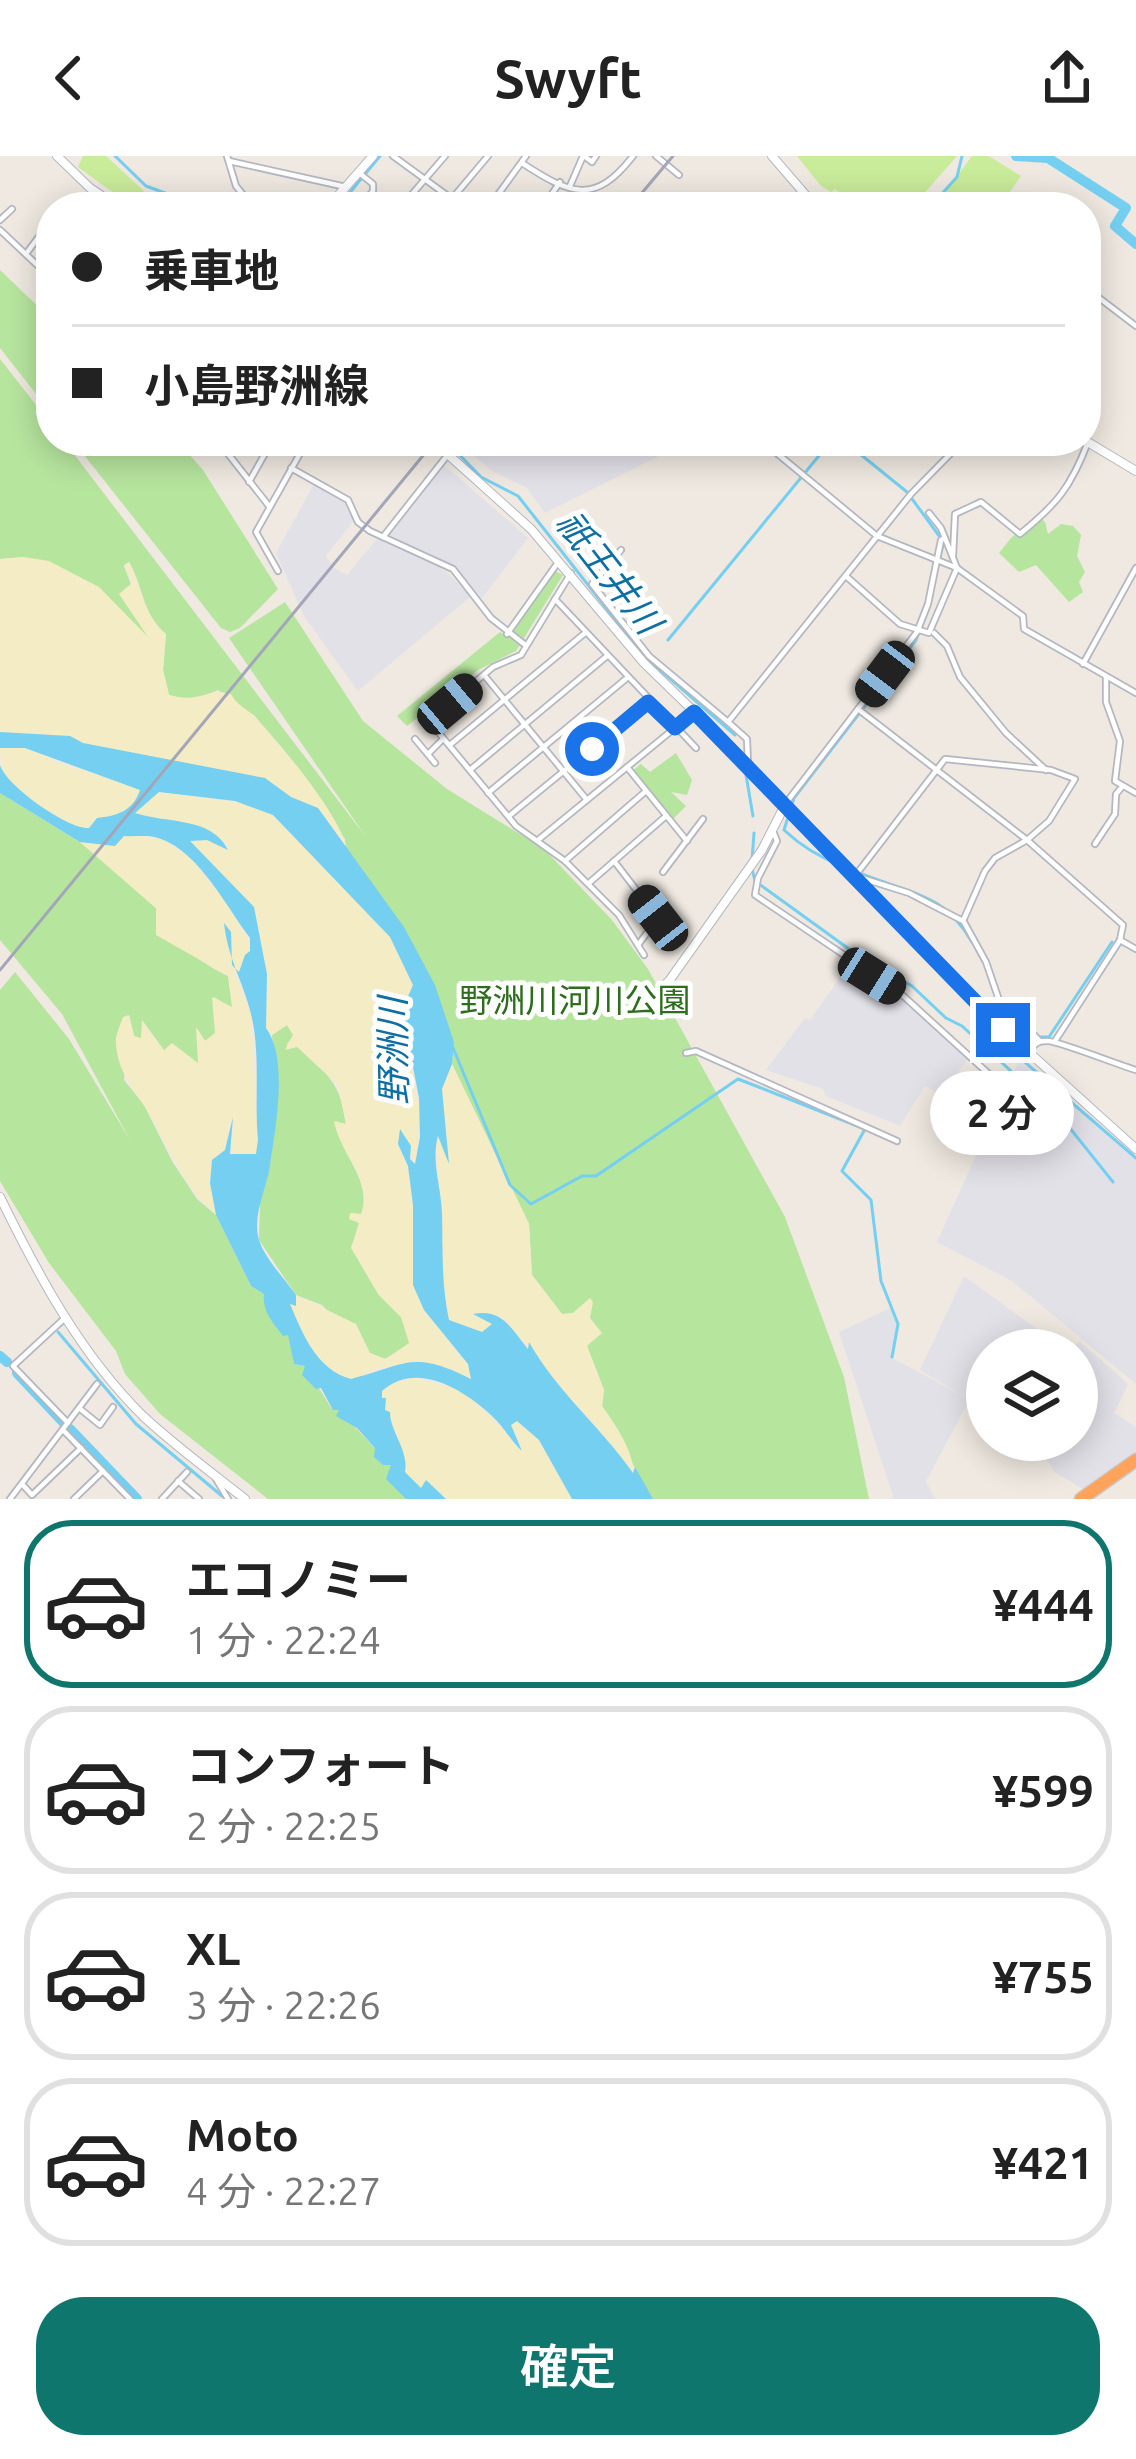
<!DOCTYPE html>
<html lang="ja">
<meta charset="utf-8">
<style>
body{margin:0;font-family:Ubuntu,"Noto Sans JP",sans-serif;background:#f2f2f2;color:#222;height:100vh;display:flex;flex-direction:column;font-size:45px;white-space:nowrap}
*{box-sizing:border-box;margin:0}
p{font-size:39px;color:#767676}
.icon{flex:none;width:66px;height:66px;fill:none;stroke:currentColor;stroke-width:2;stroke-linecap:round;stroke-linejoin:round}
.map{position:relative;height:1343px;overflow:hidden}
.drawer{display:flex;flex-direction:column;background:#fff;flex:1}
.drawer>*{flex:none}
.top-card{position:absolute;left:36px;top:36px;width:1065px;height:264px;border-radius:48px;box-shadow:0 6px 30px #0003;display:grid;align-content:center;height:264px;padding:0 36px;background:#fff}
.buttons{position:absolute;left:966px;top:1173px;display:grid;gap:24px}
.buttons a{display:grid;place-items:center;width:132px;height:132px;border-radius:50%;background:#fff;box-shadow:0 6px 30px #0003;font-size:60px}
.end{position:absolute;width:54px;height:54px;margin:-27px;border:15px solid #1a73e8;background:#fff;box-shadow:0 0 0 6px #fff}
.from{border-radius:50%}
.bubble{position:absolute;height:84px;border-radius:42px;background:#fff;box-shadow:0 6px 30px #0003;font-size:39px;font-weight:600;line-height:84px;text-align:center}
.car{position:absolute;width:36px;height:72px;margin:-36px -18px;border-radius:15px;box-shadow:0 0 9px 3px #0007;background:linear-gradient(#222 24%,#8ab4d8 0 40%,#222 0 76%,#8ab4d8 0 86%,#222 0)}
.top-card b{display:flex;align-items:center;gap:42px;height:114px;font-size:45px}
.top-card b+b{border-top:3px solid #e0e0e0}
.top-card i{width:30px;height:30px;background:#222}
ul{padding:21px 0 0;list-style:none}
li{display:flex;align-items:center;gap:36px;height:168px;margin:0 24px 18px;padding:0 12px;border:6px solid #e0e0e0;border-radius:48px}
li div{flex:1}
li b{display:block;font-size:45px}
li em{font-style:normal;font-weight:600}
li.active{border-color:#0f766e}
li>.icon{width:108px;height:108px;stroke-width:1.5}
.primary-button{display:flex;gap:24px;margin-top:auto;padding:24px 36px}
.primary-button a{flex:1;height:138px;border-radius:48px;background:#0f766e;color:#fff;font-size:48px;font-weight:600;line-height:138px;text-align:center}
header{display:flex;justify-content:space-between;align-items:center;height:156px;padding:0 36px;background:#fff;font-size:54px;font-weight:600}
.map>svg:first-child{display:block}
</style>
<header><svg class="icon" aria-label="back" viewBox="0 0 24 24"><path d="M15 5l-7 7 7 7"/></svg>Swyft<svg class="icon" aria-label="share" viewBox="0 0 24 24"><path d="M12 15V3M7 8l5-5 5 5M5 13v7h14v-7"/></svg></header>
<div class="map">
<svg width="1136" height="1343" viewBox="0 0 1136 1343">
<rect width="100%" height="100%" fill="#efe9e1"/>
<g fill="#e3e1e8">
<path d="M471 285H689L545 357 527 332 492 315 465 292Z"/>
<path d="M443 308 528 382 482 442 449 409 388 379Z"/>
<path d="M314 328 346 348 354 364 326 400 334 412 347 419 377 383 438 408 471 440 358 535 304 460 276 397Z"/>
<path d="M849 809 905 846 968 902 942 940 925 930 900 970 826 940 823 933 766 914 805 862 810 864Z"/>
<path d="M1020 902 1136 1003V1228L1012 1125 937 1086Z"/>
<path d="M964 1120 1066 1194H987V1252L970 1243 926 1325 935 1343H894L839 1176 893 1151 900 1170 891 1194 894 1203 967 1242 920 1214Z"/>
<path d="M1079 1185 1128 1228 1114 1257 1136 1271V1297L1085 1334 1054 1316 1036 1284H1077V1194H1074Z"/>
</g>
<g fill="#b6e59e">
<path d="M0 114 51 163V257L0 192Z"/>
<path d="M0 203 51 268V285H64L366 681 229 482 285 446 363 565 447 633 544 693 612 764 648 813 785 1061 844 1221 869 1343H653C632 1314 623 1279 602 1250L604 1234 587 1190 590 1143 573 1157 562 1158 532 1119 529 1068 452 908 454 886 345 691V683L255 560 218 534 192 545 169 539 163 514 166 478C142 458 144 432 129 406L124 410 153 486 131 467 24 401 0 403Z"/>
<path d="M73 285H177L203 314 278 433 240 472 230 476 221 472Z"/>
<path d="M1038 360 1045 366 1048 378 1061 368 1073 370 1081 379 1077 400 1085 416 1079 426 1083 436 1069 446 1036 409 1019 416 999 397 1011 382Z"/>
<path d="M549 412 563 419 516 495 478 514 407 570 397 560 500 476 509 482Z"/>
<path d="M676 597 692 624 687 639 671 636 686 650 672 664 631 616 641 608 650 616Z"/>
<path d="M0 637 80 686 156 752V779C182 786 202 809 228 820L233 853 214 841 215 878 205 885 198 874 199 908 164 895 143 866 141 883 134 880 129 859 124 924 144 949 172 1005 197 1043 216 1059 251 1130 265 1138 289 1179 294 1208 305 1210 332 1253 336 1251 375 1292V1301L383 1309H391L406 1343H268L160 1258 125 1218 116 1195 49 1107 0 1025V834L15 816 69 883 130 984 62 858 0 784Z"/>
<path d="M287 869 294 879 287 888 289 893 297 890C329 921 340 924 346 970L336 965C339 1000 374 1023 361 1059L351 1057 359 1066 378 1138 401 1161 410 1187 385 1203 370 1197 322 1149 296 1139 259 1084 260 1047 270 1007 278 946 272 879Z"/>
</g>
<g fill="#f3ecc5">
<path d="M24 401 49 405 99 431 148 481 119 438 133 426 124 409 129 406C143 431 142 458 166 478L163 514 169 539C201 548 207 531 231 538 239 552 249 554 258 564 285 594 335 653 347 691L318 652 291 641 264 622 83 587 70 580 0 576V403Z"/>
<path d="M0 592C20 589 40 594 55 606L133 630 140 634C134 655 117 660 97 662L89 672C67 674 20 635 3 619Z"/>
<path d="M158 636 236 646 273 659 390 781 413 829 402 854 420 959 415 1009 404 982 413 1049 414 1111 453 1193 468 1208 471 1224 452 1213 379 1212 352 1223C316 1214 303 1177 289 1146L296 1149V1139L356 1168 370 1197 386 1203 409 1187 401 1161 378 1138 351 1092 359 1067 349 1063 350 1057 361 1058C373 1024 340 998 334 965L346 968 338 929 297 891 285 894 293 879 287 869 272 879 266 872 267 818 254 751 190 685 207 684 228 694 229 690C195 661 174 670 134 657Z"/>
<path d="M124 679 160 682 188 700 225 744 251 789 240 817 234 815 251 858 258 984 256 998 231 999 234 964 231 965 225 994 212 1004 210 1027 216 1059C180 1028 169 986 143 948 130 928 118 914 116 888 115 879 120 870 123 861L129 859 134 880 141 882 142 864 164 894 172 887 198 907 196 871 205 885 215 877 212 841 232 851 228 820 156 779V752L80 686 115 689Z"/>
<path d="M452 908 529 1068 532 1119 562 1158 573 1157 590 1142 593 1146 590 1162 602 1177 587 1190 604 1234 602 1250C616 1269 634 1296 634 1319 604 1272 559 1237 530 1189L529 1193 504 1161H484L493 1168 482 1176 449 1164C441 1127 443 1094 442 1056 441 1029 433 1004 438 977L448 1001 442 933Z"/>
<path d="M413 1222 463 1235 514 1285 521 1286 511 1269 516 1265 539 1284 572 1343H446L426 1325 422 1334 404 1316 382 1243V1235L390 1228Z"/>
</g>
<g fill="#c9ec9a">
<path d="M83 0H106L144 35 133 51 78 11Z"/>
<path d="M797 0H957L912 51H859L835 33 831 36 821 30Z"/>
<path d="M972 0H989L1021 20 999 51H943L937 47Z"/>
</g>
<path fill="#75cff0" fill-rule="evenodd" d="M0 576 70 580 83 587 265 622 291 641 318 652 404 771 435 829 454 886 452 908 442 933 449 1008 438 980C431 1005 441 1030 442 1057 443 1094 441 1127 449 1164L482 1176 492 1168 473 1158C503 1152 511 1173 528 1193L529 1186C557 1236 601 1271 633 1317L635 1311 653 1343H572L539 1284 517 1265 511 1269 522 1295C512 1286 503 1270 492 1260 464 1234 417 1204 382 1235V1242H386L385 1254 390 1256C390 1276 409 1294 405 1316L421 1332 426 1324 446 1343H406L386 1323 391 1309H383L374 1301 375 1292 357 1272 336 1260 339 1254H333L321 1232 316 1233 302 1219 305 1210 294 1208 288 1179 283 1180C273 1167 262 1155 264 1138L251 1130 216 1059 210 1027 212 1004 225 994 233 961 230 998H256L258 984C254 944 261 898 251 858 243 825 228 803 224 767L231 776 232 809 239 816 245 799 250 795V782C227 752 200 697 161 683 149 678 136 681 124 680L115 690 80 686 0 637V609C6 630 69 674 89 672L97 662C117 660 133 655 140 634L25 592H0ZM159 636 235 645 273 659 390 781 413 829 402 854 419 942 420 981 415 1008 410 1003 411 990 400 973 398 988 408 1010 413 1049V1129L424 1154 468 1208 471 1223C413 1194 408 1208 351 1223 317 1214 303 1179 290 1148L296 1150V1139C285 1123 265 1103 259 1084 252 1060 266 1034 270 1010 275 974 289 903 266 872L267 818 254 751 190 685 207 684 228 694C211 660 168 668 135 657Z"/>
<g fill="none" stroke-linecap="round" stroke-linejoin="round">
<g stroke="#75cff0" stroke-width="3">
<path d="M115 0 146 30 203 51"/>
<path d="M1048 2 1049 0"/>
<path d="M338 51 380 0"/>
<path d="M930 51 957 21 962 0"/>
<path d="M446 285 481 321 518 340 644 500 735 579"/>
<path d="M844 285 907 336 940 381 943 389 940 401"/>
<path d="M668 484 831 285"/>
<path d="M746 619 753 660"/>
<path d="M752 704 754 677"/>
<path d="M842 710C819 701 802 691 784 674L794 642 916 484 929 451"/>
<path d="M752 713 755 725 849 793 912 830 946 862 962 870 1061 961 1113 1026"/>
<path d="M857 716C906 737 943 735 972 786"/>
<path d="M993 833 1009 873"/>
<path d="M1009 882 1013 896 1136 1002"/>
<path d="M451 887 510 1029 531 1048 582 1020H596L738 923 865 973 842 1015 871 1044 881 1125 898 1168 892 1201"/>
<path d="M1025 889 1036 881H1049L1112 786"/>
<path d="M58 1176 136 1268 222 1340"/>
</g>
<g stroke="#75cff0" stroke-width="10">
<path d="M1016 0 1048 2 1126 52 1115 70 1136 88"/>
<path d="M0 1200 7 1206"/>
<path d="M17 1217 64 1267"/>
<path d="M70 1273 137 1343"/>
</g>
<g stroke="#b4b7c1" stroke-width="8">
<g id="street">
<path d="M227 0 236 30 253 51"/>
<path d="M393 0 463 51"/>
<path d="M584 0 592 6 596 0"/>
<path d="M656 0 679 19"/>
<path d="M229 5 346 31"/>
<path d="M522 7C571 39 595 49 633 0"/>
<path d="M358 16 373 28V35L360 51"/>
<path d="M570 30 583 0"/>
<path d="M338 39 353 51"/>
<path d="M401 51 445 0"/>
<path d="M445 51 488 0"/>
<path d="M489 51 526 0"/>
<path d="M543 51 560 26"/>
<path d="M0 64 12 53"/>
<path d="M0 74 51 122"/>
<path d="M26 98 46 71"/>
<path d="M42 112 51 104"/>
<path d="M1086 132 1136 170"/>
<path d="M218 285 269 350"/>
<path d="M762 285 877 380 957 412 929 477 900 468 847 421"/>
<path d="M936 285 950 297"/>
<path d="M229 297 236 285"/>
<path d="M291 312 348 344 358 366 370 375 453 413 491 462 524 488"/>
<path d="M249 326 272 285"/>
<path d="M929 357 941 372 957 412 1023 460 1024 473 1136 537"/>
<path d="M383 381 446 301"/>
<path d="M621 394 592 428 649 500 728 566"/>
<path d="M953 400 955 358 981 346 1020 378C1057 348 1071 331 1088 286"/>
<path d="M278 415 256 376 307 285"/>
<path d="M571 417 521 499 493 511 429 565 516 670 565 705 619 759 644 799"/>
<path d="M555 443 696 592"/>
<path d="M934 477 947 490 960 521 1006 577 1046 614"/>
<path d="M507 478 559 405"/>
<path d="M1083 508 1136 412"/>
<path d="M484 519 587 644"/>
<path d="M1106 521V546L1120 585 1115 625 1136 637"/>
<path d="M858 553 1027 684 1123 769 1120 784 1055 885"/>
<path d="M415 583 435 607"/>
<path d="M451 588 585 477"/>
<path d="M428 598 443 583"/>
<path d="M945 603 1051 614 1075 623 1049 665 1027 684 995 702 985 715 963 765 909 737 855 720Z"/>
<path d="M748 608 747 583 728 566 911 338 963 285"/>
<path d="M627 611 687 685"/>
<path d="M470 614 607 500"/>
<path d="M488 637 627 522"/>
<path d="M786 647 917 476 928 448 941 384 945 382"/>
<path d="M509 660 648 546"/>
<path d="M773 675 777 685 758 722 755 739 899 836 1001 929"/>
<path d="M538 684 692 558"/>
<path d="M1095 688 1115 658 1116 638 1122 631"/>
<path d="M565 705 646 635"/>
<path d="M614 705 658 762 638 789"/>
<path d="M663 716 703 663"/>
<path d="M589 727 666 660"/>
<path d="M964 766 986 806 999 844 1040 885"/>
<path d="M1120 784 1136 793"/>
<path d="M1030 893C1038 886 1038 885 1048 885 1058 885 1119 909 1136 914"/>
<path d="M686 897 696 895 897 985"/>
<path d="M66 1161 13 1210 68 1267"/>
<path d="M79 1252 100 1269 113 1251"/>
<path d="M63 1274 130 1343"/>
<path d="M216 1323 228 1343"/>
<path d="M178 1325 199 1343"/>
<path d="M22 1328 32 1339 81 1292"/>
<path d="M10 1343 97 1228"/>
<path d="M74 1343 103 1315"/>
<path d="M162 1343 187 1316"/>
</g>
</g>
<g stroke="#b4b7c1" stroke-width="10">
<g id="secondary">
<path d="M57 0 90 32 118 51"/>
<path d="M772 0 816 51"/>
<path d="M328 51 373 0"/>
<path d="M433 285 531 373 644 507 748 608 981 853 1136 993"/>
<path d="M1086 285 1136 315"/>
<path d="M654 839 669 825 762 694 786 647"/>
<path d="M0 1041C38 1119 81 1199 143 1260 175 1290 211 1316 245 1343"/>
</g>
</g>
<g stroke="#c9c9c9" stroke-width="15">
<path id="highway" d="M1081 1343 1136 1304"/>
</g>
<use href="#street" stroke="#fff" stroke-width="4.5"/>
<use href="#secondary" stroke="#fff" stroke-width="8"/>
<use href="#highway" stroke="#ffa35c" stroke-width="12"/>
<g stroke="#a3a6b8" stroke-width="3">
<path d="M630 51 673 0"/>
<path d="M0 814 435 285"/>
</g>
</g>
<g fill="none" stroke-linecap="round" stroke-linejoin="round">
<path stroke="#1a73e8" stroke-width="15" d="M592 593 648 546 675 572 694 556 1003 874"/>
</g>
<g text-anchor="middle" stroke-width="10" stroke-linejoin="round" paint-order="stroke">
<g font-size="33" fill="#2c6e1b" stroke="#fff">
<text x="575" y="856">野洲川河川公園</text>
</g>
<g font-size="36" font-style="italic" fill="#0d6fa3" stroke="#fff">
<text transform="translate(609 416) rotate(52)" y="13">祇王井川</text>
<text transform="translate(393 895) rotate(-91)" y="13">野洲川</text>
</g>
</g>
</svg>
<div class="buttons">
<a><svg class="icon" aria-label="layers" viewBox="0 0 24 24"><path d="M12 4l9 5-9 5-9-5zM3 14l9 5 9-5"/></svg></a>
</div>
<i class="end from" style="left:592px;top:593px"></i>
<i class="end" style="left:1003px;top:874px"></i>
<div class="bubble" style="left:930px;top:915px;width:144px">2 分</div>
<i class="car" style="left:885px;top:518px;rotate:217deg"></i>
<i class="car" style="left:450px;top:548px;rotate:50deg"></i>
<i class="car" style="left:658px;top:762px;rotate:322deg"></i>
<i class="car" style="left:872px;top:820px;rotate:122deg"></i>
<div class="top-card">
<b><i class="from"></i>乗車地</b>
<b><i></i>小島野洲線</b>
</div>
</div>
<section class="drawer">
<ul>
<li class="active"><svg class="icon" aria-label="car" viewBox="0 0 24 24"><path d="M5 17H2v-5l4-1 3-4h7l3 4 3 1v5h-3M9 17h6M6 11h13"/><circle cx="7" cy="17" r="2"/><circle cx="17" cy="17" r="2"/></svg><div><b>エコノミー</b><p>1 分 · 22:24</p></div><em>¥444</em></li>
<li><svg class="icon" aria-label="car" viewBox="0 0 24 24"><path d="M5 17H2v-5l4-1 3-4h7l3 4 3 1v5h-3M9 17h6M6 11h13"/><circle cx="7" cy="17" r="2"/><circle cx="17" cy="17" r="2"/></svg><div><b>コンフォート</b><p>2 分 · 22:25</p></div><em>¥599</em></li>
<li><svg class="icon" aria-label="car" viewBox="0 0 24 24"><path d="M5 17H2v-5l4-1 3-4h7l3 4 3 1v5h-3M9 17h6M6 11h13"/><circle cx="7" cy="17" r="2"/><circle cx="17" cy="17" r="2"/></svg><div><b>XL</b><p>3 分 · 22:26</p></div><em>¥755</em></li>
<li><svg class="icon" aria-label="car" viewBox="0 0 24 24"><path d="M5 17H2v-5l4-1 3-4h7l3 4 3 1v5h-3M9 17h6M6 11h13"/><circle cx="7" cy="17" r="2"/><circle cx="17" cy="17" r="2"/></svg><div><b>Moto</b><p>4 分 · 22:27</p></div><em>¥421</em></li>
</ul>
<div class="primary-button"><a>確定</a></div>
</section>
